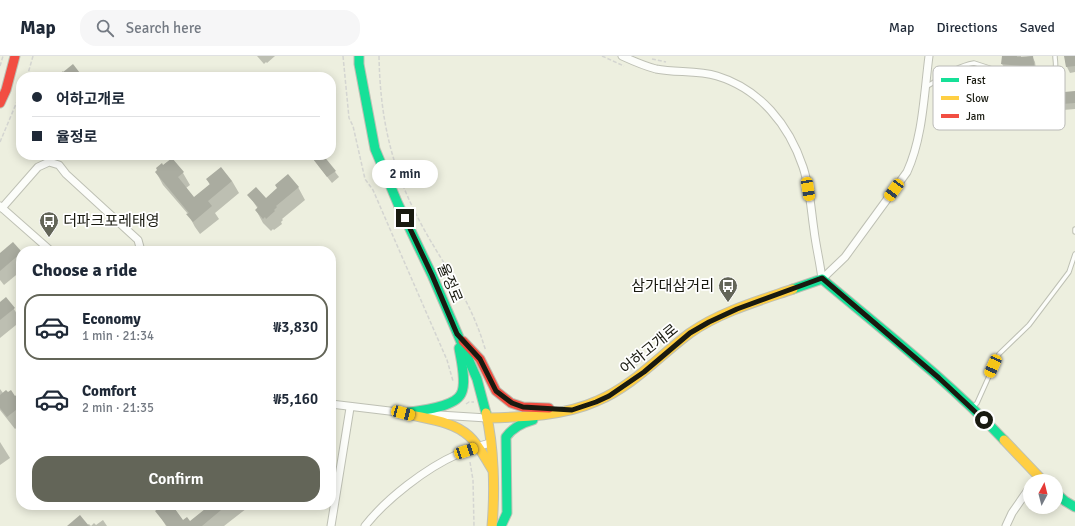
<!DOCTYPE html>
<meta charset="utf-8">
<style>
body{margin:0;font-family:Signika,"Noto Sans KR",sans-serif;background:#f6f6f7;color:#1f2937;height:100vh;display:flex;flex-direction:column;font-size:15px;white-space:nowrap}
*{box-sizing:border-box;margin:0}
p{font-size:13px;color:#747a83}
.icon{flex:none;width:22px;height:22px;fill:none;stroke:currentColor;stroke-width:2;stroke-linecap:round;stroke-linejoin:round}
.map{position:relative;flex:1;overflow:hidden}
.sheet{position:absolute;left:16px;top:190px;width:320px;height:264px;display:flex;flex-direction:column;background:#fff;border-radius:16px;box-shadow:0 2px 10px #0003}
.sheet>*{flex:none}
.guide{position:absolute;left:16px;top:16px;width:320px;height:88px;border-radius:16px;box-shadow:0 2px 10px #0003;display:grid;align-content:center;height:88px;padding:0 16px;background:#fff}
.needle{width:26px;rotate:7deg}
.fabs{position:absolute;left:1023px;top:418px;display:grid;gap:8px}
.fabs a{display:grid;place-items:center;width:40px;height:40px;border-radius:50%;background:#fff;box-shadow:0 2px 10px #0003;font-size:20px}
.end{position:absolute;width:18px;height:18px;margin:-9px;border:5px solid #191a10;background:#fff;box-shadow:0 0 0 2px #fff}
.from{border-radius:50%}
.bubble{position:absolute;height:28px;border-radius:14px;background:#fff;box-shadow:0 2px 10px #0003;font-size:13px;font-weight:600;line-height:28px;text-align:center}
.car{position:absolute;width:12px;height:24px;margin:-12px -6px;border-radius:5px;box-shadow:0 0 3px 1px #0007;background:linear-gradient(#f5c518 24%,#345 0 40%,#f5c518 0 76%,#345 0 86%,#f5c518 0)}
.guide b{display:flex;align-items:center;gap:14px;height:38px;font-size:15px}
.guide b+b{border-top:1px solid #e0e1e3}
.guide i{width:10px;height:10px;background:#1f2937}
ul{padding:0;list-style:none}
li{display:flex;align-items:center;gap:12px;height:66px;margin:0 8px 6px;padding:0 8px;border:2px solid transparent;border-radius:16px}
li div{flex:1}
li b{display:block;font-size:15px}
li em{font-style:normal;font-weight:600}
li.selected{border-color:#636558}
li>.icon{width:36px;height:36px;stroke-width:1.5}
h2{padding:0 16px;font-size:18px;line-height:48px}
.button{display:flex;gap:8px;margin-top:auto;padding:8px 16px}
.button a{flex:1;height:46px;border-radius:16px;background:#636558;color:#fff;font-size:16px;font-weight:600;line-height:46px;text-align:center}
header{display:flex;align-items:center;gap:24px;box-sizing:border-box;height:56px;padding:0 20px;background:#fff;border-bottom:1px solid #e0e1e3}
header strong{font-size:19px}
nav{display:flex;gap:22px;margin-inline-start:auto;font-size:14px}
.search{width:280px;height:36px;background:#f6f6f7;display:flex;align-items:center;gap:10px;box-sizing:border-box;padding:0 14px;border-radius:16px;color:#747a83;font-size:15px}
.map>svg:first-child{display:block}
</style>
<header>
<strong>Map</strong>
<div class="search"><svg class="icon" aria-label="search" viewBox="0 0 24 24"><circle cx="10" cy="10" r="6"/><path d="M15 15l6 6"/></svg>Search here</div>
<nav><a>Map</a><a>Directions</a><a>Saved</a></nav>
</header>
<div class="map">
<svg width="1075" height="470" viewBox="0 0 1075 470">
<rect width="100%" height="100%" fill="#edefdf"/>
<g fill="#0003">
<path d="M257 0H275L267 7 266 6 264 8Z"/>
<path d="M1003 0H1021V2L1032 0 1035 6 1037 21 1028 22 1031 28 1041 27 1045 32V38L1075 36V53L1016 58 1012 52 1023 27 1026 24 1021 16 1006 14 1002 8Z"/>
<path d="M1065 0H1075V16L1070 17 1067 11Z"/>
<path d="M63 15 64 17 82 21H59L58 19Z"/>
<path d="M121 18 124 21H118Z"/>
<path d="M310 99H322L339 121 332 127Z"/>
<path d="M156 116 183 117 190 129 186 132 194 142 210 129 207 123 232 125 239 137 215 157 219 163 200 178 195 171 188 158 163 129Z"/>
<path d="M298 131 305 144 282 163 283 164 281 166 282 168 274 174 273 173 271 175 263 167 256 154 258 153 249 139 265 143Z"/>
<path d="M21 197V215L4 229 0 224V198Z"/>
<path d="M0 247 14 253 21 265 0 282Z"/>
<path d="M0 333 3 337 15 341 21 336V368L15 373 0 354Z"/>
<path d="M0 386 10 402 0 409Z"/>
<path d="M164 449H172L183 465 190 466 209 451V449H251L224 470H166L157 455Z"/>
<path d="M103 464 107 470H74L87 469 89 468 91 470 94 467 96 469Z"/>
</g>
<g fill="#aaaca0">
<path d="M1002 0H1017V1L1033 0 1035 15 1021 17 1020 10 1001 8Z"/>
<path d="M1064 0H1075V10L1066 11Z"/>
<path d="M73 8 83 21H57Z"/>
<path d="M1029 23 1030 27 1042 26 1043 38 1075 35V47L1011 52 1010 37H1018L1017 27 1022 26 1021 24Z"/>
<path d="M310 99H323L336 115 327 121Z"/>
<path d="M172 102 184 116 178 121 194 141 210 128 206 123 221 111 232 125 208 145 212 150 193 166 186 158 189 157 155 116 157 114 156 112 162 107 163 109Z"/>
<path d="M288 118 299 131 276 150 277 151 274 154 275 155 266 163 265 161 263 163 255 154 258 151 247 139 256 131 266 142 277 132 275 129Z"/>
<path d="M13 186 21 195V197L0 215V197Z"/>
<path d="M6 241 15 252 0 264V246Z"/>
<path d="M6 334 8 336 11 334 15 340 21 335V350L7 361 0 352V339Z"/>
<path d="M163 449H180L175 453 183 464 187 461 190 465 210 449H227L202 470H167L155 455Z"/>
<path d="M80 459 89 470H67Z"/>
</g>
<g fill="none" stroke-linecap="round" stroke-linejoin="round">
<g stroke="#bec0b4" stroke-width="5.5">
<g id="lane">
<path d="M926 31C941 22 956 10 974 7L1017 21 1051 16C1058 13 1055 6 1055 0"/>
<path d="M1075 173V176"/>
<path d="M973 351 977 347 999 298 1029 269 1069 216 1075 198"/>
</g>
</g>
<g stroke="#bec0b4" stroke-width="9">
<g id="street">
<path d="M622 0C633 5 644 10 656 13 676 17 697 14 717 20 760 33 789 69 803 111 810 132 811 154 814 174 816 191 820 206 822 223"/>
<path d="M0 150 51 195"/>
<path d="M2 152 38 111 49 106 59 109 66 118 138 184 141 195"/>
<path d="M822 223 845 201 907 116C923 81 924 38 929 0"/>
<path d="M331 348 406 357"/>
<path d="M423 358 487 362"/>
<path d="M331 470 350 352"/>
<path d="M365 470C386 443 426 412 458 398 468 393 479 390 490 387"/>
<path d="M1006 470 1012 457 1030 431"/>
</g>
</g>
<g stroke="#bec0b4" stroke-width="11">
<g id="fast">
<path d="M359 0V8L375 93 398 148 432 219 477 323 486 357"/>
<path d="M793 233 822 223C884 275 948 325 1004 384"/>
<path d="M403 357C417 355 454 352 461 338 467 327 461 304 459 292"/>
<path d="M1056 437 1065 445 1075 451"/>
<path d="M501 470 507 457 506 381C513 371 522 367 533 364"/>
</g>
</g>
<g stroke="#bec0b4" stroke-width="11">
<g id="slow">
<path d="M486 357C494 391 495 435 492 470"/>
<path d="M407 358C427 363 453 365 469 380 479 389 485 402 492 413"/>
<path d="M487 362C523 361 564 360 597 345 633 330 659 300 690 277 720 256 758 245 793 233"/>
<path d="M1004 384 1043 425"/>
</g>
</g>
<g stroke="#bec0b4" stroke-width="11">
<g id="jam">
<path d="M0 47 6 34 15 0"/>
<path d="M463 285 480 303 496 335 511 347 523 351 549 352"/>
</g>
</g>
<g stroke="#d4d5d1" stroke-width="1.5" stroke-dasharray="4 2" stroke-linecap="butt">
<path d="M343 0 349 62 353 70 365 123 373 134 447 304 453 325"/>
<path d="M379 0C380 58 390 108 417 160 436 198 463 232 478 272 481 279 483 287 486 295"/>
<path d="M602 0 624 10"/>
<path d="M652 3 666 6"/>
<path d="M0 10 3 0"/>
<path d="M27 21 33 0"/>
<path d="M0 86 21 36"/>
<path d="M631 313 652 296"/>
<path d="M466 348 469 346H474"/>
<path d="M470 406 473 424 474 470"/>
</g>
<use href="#lane" stroke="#fcfdfa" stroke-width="3.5"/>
<use href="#street" stroke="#fcfdfa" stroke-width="7"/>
<use href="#fast" stroke="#16e098" stroke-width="9"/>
<use href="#slow" stroke="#ffcf43" stroke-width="9"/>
<use href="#jam" stroke="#f24e42" stroke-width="9"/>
</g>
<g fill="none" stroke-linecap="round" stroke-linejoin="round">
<path stroke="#191a10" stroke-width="5" d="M405 162 432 219 457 278 480 303 496 335 512 347 523 351 572 354 596 346 609 340 644 316 690 277 709 266 737 253 822 222 939 322 984 364"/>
</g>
<defs>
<g id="bus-pin" transform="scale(1)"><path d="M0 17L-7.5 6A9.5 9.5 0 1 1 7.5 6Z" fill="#636558" stroke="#fff"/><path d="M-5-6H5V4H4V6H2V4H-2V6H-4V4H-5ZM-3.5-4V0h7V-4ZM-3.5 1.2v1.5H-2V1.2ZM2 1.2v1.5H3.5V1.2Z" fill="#fff"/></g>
</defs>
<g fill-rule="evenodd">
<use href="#bus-pin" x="49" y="165"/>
<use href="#bus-pin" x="728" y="230"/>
</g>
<g text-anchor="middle" stroke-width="3.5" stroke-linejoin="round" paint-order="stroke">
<g font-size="15" fill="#191a10" stroke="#fff" text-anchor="start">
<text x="63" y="170">더파크포레태영</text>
<text x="714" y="235" text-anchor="end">삼가대삼거리</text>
</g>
<g font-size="15" fill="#191a10" stroke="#fff">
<text transform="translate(450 227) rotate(67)" y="5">율정로</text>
<text transform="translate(649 293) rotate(-39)" y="5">어하고개로</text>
</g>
</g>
<rect x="933" y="10" width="132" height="64" rx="6" fill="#fff" stroke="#babab7" stroke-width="1"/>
<rect x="941" y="22" width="18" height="4" fill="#16e098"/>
<rect x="941" y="40" width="18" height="4" fill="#ffcf43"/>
<rect x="941" y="58" width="18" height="4" fill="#f24e42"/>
<g font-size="11" fill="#191a10">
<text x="966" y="28">Fast</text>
<text x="966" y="46">Slow</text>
<text x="966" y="64">Jam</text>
</g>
</svg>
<div class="fabs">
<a><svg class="needle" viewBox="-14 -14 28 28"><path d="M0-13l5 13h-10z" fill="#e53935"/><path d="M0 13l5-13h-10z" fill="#747a83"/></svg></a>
</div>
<i class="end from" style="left:984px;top:364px"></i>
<i class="end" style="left:405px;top:162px"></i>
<div class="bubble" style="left:372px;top:104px;width:66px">2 min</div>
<i class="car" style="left:808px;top:133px;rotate:171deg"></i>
<i class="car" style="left:894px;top:134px;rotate:216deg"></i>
<i class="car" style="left:993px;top:310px;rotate:204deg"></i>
<i class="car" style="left:403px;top:357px;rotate:105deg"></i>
<i class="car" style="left:466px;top:395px;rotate:72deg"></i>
<div class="guide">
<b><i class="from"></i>어하고개로</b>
<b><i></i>율정로</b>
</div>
<section class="sheet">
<h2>Choose a ride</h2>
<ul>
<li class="selected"><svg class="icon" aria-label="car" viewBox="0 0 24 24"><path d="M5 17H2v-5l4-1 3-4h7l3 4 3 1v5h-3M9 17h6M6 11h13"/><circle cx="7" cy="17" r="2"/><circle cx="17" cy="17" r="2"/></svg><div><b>Economy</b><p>1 min · 21:34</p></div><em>₩3,830</em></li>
<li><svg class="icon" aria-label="car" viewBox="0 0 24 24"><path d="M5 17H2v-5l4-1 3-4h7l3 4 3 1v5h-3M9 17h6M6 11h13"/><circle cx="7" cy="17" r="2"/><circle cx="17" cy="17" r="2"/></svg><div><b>Comfort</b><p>2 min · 21:35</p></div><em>₩5,160</em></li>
</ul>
<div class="button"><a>Confirm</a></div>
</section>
</div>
